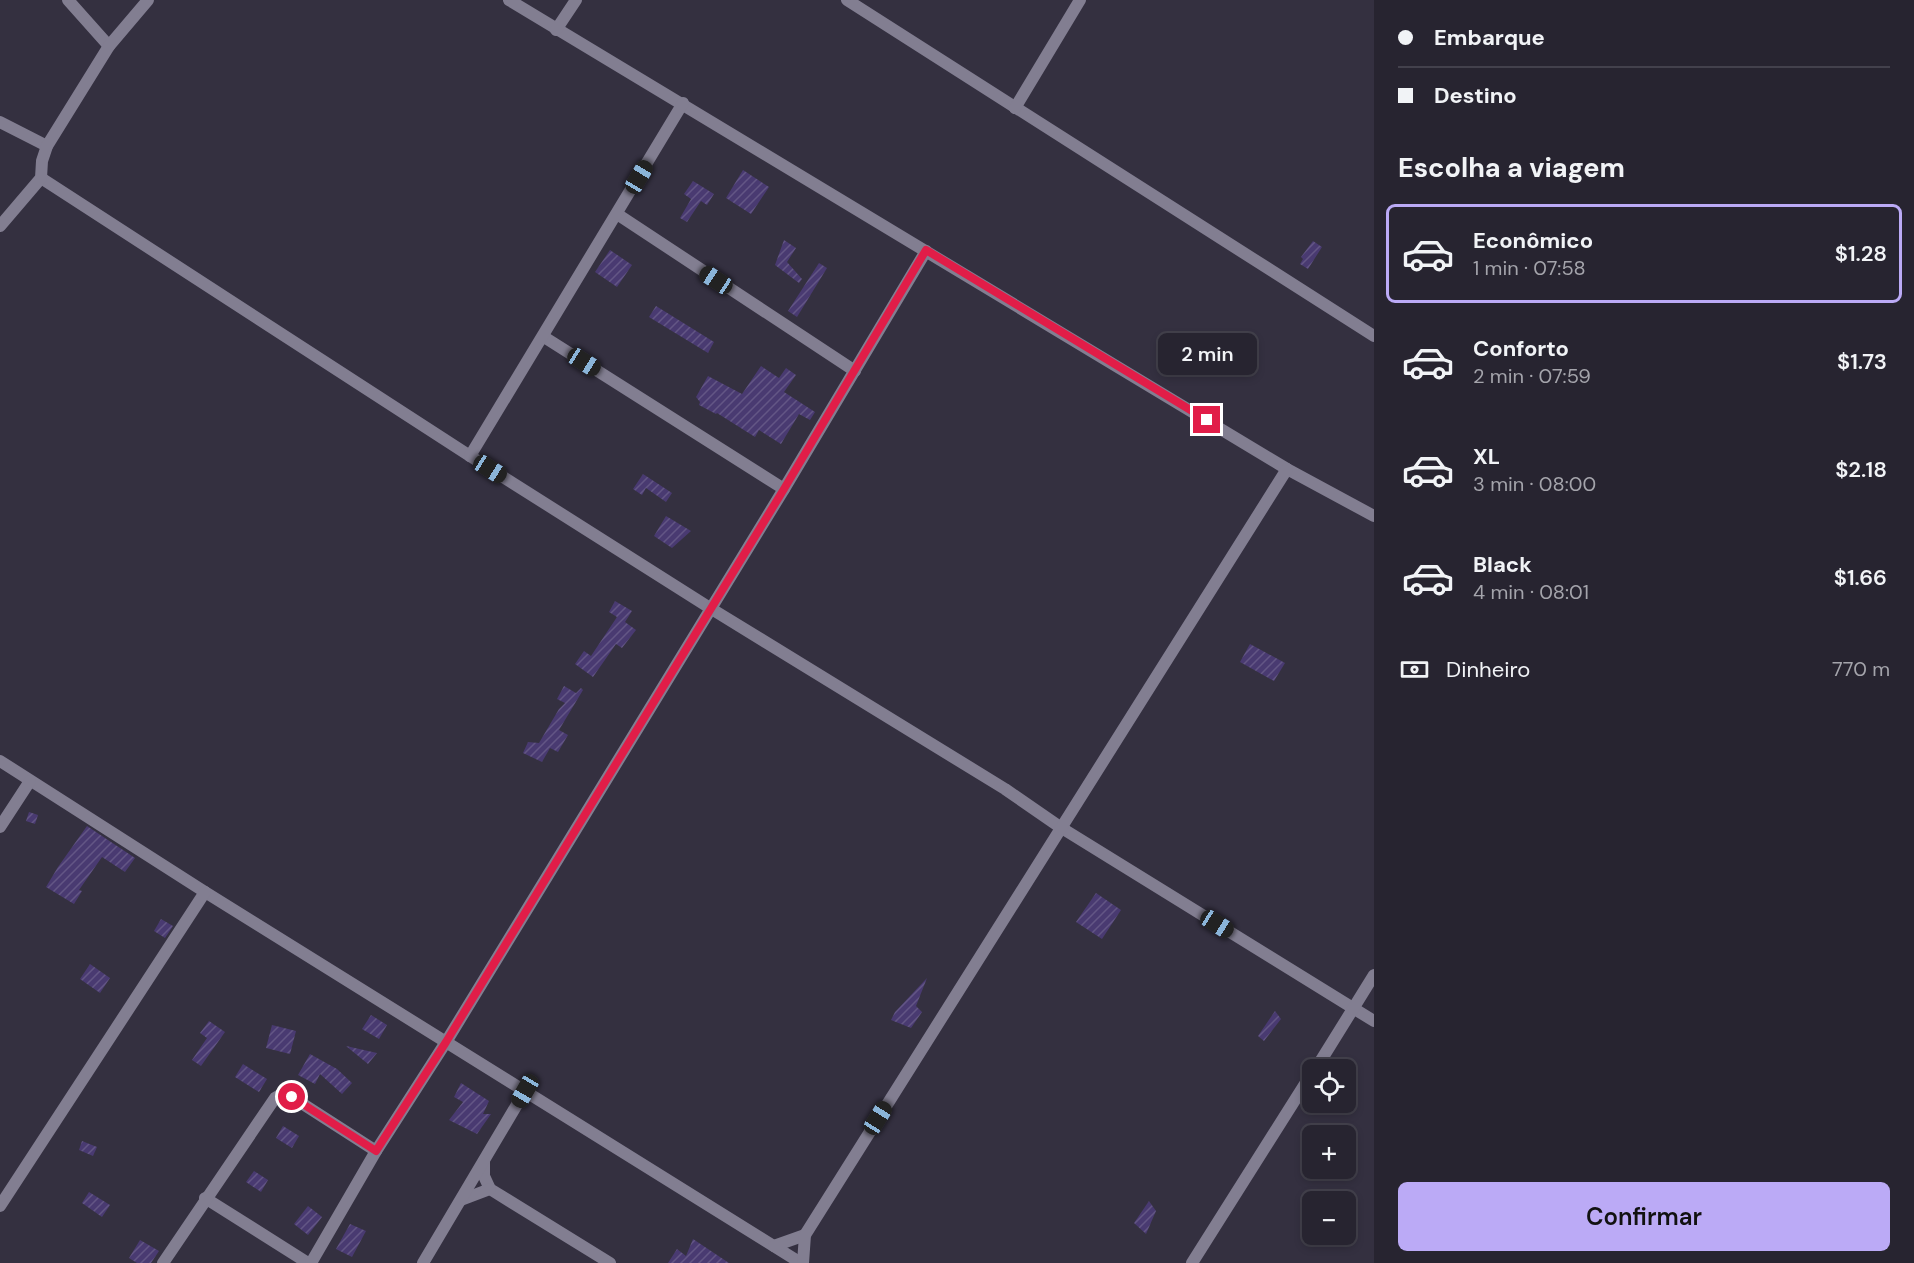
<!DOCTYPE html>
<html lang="pt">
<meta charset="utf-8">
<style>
body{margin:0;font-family:"DM Sans",sans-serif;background:#2f2c38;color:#f1f3f6;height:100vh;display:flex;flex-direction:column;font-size:22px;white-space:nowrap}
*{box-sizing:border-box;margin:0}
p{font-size:20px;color:#a4a4ab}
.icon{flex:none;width:33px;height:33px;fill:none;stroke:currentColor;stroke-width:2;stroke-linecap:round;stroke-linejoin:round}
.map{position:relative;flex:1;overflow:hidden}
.sheet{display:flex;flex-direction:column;background:#272430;width:540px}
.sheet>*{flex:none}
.guide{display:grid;align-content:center;height:132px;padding:0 24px;background:#272430}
.buttons{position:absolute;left:1302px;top:1059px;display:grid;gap:12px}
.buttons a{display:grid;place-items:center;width:54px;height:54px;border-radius:9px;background:#272430;box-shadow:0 3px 9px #0003,0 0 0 2px #43414c;font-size:30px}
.end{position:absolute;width:27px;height:27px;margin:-14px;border:8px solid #e11d48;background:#fff;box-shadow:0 0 0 3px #fff}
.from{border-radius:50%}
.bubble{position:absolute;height:42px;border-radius:9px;background:#272430;box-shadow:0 3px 9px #0003,0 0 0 2px #43414c;font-size:20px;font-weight:600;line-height:42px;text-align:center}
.car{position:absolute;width:18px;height:36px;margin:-18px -9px;border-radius:8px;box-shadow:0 0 4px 2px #0007;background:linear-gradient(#222 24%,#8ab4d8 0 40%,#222 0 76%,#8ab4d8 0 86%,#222 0)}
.guide b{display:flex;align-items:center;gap:21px;height:57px;font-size:22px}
.guide b+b{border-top:2px solid #43414c}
.guide i{width:15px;height:15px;background:#f1f3f6}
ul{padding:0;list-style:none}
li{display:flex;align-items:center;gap:18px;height:99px;margin:0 12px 9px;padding:0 12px;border:3px solid transparent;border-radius:9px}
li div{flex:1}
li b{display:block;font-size:22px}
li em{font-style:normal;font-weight:600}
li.selected{border-color:#bbaaf6}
li>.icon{width:54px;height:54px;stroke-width:1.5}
h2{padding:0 24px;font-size:27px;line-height:72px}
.pay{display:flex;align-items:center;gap:15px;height:66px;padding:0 24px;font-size:22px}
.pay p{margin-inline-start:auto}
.cta{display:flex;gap:12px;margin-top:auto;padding:12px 24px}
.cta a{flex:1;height:69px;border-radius:9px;background:#bbaaf6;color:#111;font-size:24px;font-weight:600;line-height:69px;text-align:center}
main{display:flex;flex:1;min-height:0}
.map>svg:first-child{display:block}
</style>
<main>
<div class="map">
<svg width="1374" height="1263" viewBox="0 0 1374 1263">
<defs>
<pattern id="building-hatch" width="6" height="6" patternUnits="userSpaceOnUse" patternTransform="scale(1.5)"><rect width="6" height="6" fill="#493a71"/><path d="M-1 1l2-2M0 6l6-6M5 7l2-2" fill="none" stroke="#635685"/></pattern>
</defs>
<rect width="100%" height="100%" fill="#343040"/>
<g fill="url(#building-hatch)">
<path d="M743 170 769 187 751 214 726 198Z"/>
<path d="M693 181 714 194 707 205 701 201 687 222 680 218 691 199 684 194Z"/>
<path d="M784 240 796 248 787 262 802 279 799 283 775 265Z"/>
<path d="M1313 241 1322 247 1308 269 1300 264 1303 259 1301 257Z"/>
<path d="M610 250 632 265 617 287 595 272Z"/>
<path d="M819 263 827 268 797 317 788 311Z"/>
<path d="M656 306 714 342 708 353 649 317Z"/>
<path d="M761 366 779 378 786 368 796 375 784 392 815 412 810 420 799 414 781 444 759 430 755 437 717 413 716 414 699 405 700 402 696 397 708 376 742 394Z"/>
<path d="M643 474 672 493 666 502 646 488 642 495 633 489Z"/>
<path d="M666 516 691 531 672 548 654 536Z"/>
<path d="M615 601 632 611 625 622 636 630 622 648 616 644 593 677 575 664 584 651 591 656 617 617 609 612Z"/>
<path d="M1250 644 1285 663 1274 681 1240 662Z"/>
<path d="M564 686 576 693 581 688 583 690 559 730 568 735 558 752 550 748 542 762 523 753 528 742 539 743 559 709 565 703 557 699Z"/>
<path d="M29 812 38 815 35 824 26 821Z"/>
<path d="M87 826 135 858 125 872 102 857 79 890 82 891 74 904 46 887 58 867Z"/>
<path d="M1096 893 1121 910 1102 939 1076 922Z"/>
<path d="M161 919 173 926 165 938 154 931Z"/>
<path d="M90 964 110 978 100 993 80 979Z"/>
<path d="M927 978 916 1006 922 1012 911 1028 891 1020 895 1012Z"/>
<path d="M1275 1011 1281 1019 1264 1041 1258 1036Z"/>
<path d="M371 1015 387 1025 379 1039 362 1029Z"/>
<path d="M209 1021 225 1032 201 1066 192 1060 207 1038 200 1033Z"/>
<path d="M272 1025 296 1031 290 1054 266 1048Z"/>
<path d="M346 1046 377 1053 368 1064Z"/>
<path d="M310 1054 337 1069 352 1083 342 1094 320 1074 315 1084 298 1075Z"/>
<path d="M243 1064 267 1079 259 1092 235 1077Z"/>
<path d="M461 1083 489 1101 483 1114H491L477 1134 449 1120 463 1102 454 1097Z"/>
<path d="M283 1126 299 1136 292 1148 276 1138Z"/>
<path d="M82 1141 97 1147 93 1156 79 1150Z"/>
<path d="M254 1171 268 1180 261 1192 246 1182Z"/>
<path d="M89 1192 110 1205 102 1217 82 1203Z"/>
<path d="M1149 1201 1156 1211 1146 1234 1134 1223Z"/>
<path d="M308 1206 322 1217 308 1235 294 1224Z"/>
<path d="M350 1224 366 1231 352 1257 336 1249Z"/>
<path d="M693 1239 729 1263H668L677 1249 686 1256Z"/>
<path d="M140 1240 159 1251 151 1263H137L129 1258Z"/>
</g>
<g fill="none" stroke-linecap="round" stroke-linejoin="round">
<g stroke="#827e91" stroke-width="12">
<path d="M68 0 109 46"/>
<path d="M509 0 1287 469 1374 516"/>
<path d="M847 0 1374 336"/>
<path d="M556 30 576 0"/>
<path d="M1015 108 1080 0"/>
<path d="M0 122 47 146"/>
<path d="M41 178 470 456 710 608 1005 789 1060 827 1374 1021"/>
<path d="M617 214 855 371"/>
<path d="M0 226 41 178 42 161 47 146 109 46 148 0"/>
<path d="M544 337 784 489"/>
<path d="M470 456 683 103"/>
<path d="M0 761 205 892 801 1263"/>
<path d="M0 827 30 781"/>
<path d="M1315 1070 1374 975"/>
<path d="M484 1161V1176L490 1189 610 1263"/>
<path d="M205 1198 308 1263"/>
<path d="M461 1200 490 1189"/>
<path d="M0 1206 205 892"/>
<path d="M774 1246 805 1235"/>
<path d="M163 1263 275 1098 282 1094 292 1097 376 1151"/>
<path d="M311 1263 376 1151 446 1042 784 489 926 251"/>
<path d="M423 1263 525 1091"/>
<path d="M803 1263 805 1235 1287 469"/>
<path d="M1192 1263 1312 1073"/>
</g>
</g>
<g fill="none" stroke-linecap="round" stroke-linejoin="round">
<path stroke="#e11d48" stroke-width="8" d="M292 1097 376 1151 446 1042 784 489 926 250 1207 420"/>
</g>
</svg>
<div class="buttons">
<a><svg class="icon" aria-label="locate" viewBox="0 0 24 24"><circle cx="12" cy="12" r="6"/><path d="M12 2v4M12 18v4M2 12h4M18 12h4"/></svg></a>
<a>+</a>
<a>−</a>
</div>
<i class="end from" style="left:292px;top:1097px"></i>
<i class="end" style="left:1207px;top:420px"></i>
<div class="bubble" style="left:1158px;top:333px;width:99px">2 min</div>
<i class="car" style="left:639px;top:177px;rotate:31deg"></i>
<i class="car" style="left:716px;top:280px;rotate:303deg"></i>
<i class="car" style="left:584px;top:362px;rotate:122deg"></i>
<i class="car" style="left:490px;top:469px;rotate:122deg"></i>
<i class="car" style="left:1217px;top:924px;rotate:122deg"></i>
<i class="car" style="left:525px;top:1091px;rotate:210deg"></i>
<i class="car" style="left:878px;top:1118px;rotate:32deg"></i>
</div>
<section class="sheet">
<div class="guide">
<b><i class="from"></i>Embarque</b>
<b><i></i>Destino</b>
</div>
<h2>Escolha a viagem</h2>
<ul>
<li class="selected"><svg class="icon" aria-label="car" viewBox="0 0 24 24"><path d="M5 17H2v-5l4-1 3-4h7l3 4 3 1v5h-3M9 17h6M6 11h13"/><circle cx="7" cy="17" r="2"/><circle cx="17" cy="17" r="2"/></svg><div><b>Econômico</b><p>1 min · 07:58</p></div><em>$1.28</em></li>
<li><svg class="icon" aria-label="car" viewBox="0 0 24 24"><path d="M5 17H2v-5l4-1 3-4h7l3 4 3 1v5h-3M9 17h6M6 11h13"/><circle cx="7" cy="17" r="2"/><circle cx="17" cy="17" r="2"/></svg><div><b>Conforto</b><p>2 min · 07:59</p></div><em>$1.73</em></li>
<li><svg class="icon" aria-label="car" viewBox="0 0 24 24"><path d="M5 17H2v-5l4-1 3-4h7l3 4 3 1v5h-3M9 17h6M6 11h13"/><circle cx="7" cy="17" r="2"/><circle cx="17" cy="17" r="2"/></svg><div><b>XL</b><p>3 min · 08:00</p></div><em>$2.18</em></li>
<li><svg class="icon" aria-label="car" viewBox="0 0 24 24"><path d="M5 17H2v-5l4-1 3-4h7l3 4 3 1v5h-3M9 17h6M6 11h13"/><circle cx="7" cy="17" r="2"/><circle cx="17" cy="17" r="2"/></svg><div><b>Black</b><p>4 min · 08:01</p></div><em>$1.66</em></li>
</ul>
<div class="pay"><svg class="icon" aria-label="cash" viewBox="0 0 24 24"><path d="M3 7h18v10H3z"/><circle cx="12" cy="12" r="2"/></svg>Dinheiro<p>770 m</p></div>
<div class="cta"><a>Confirmar</a></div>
</section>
</main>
